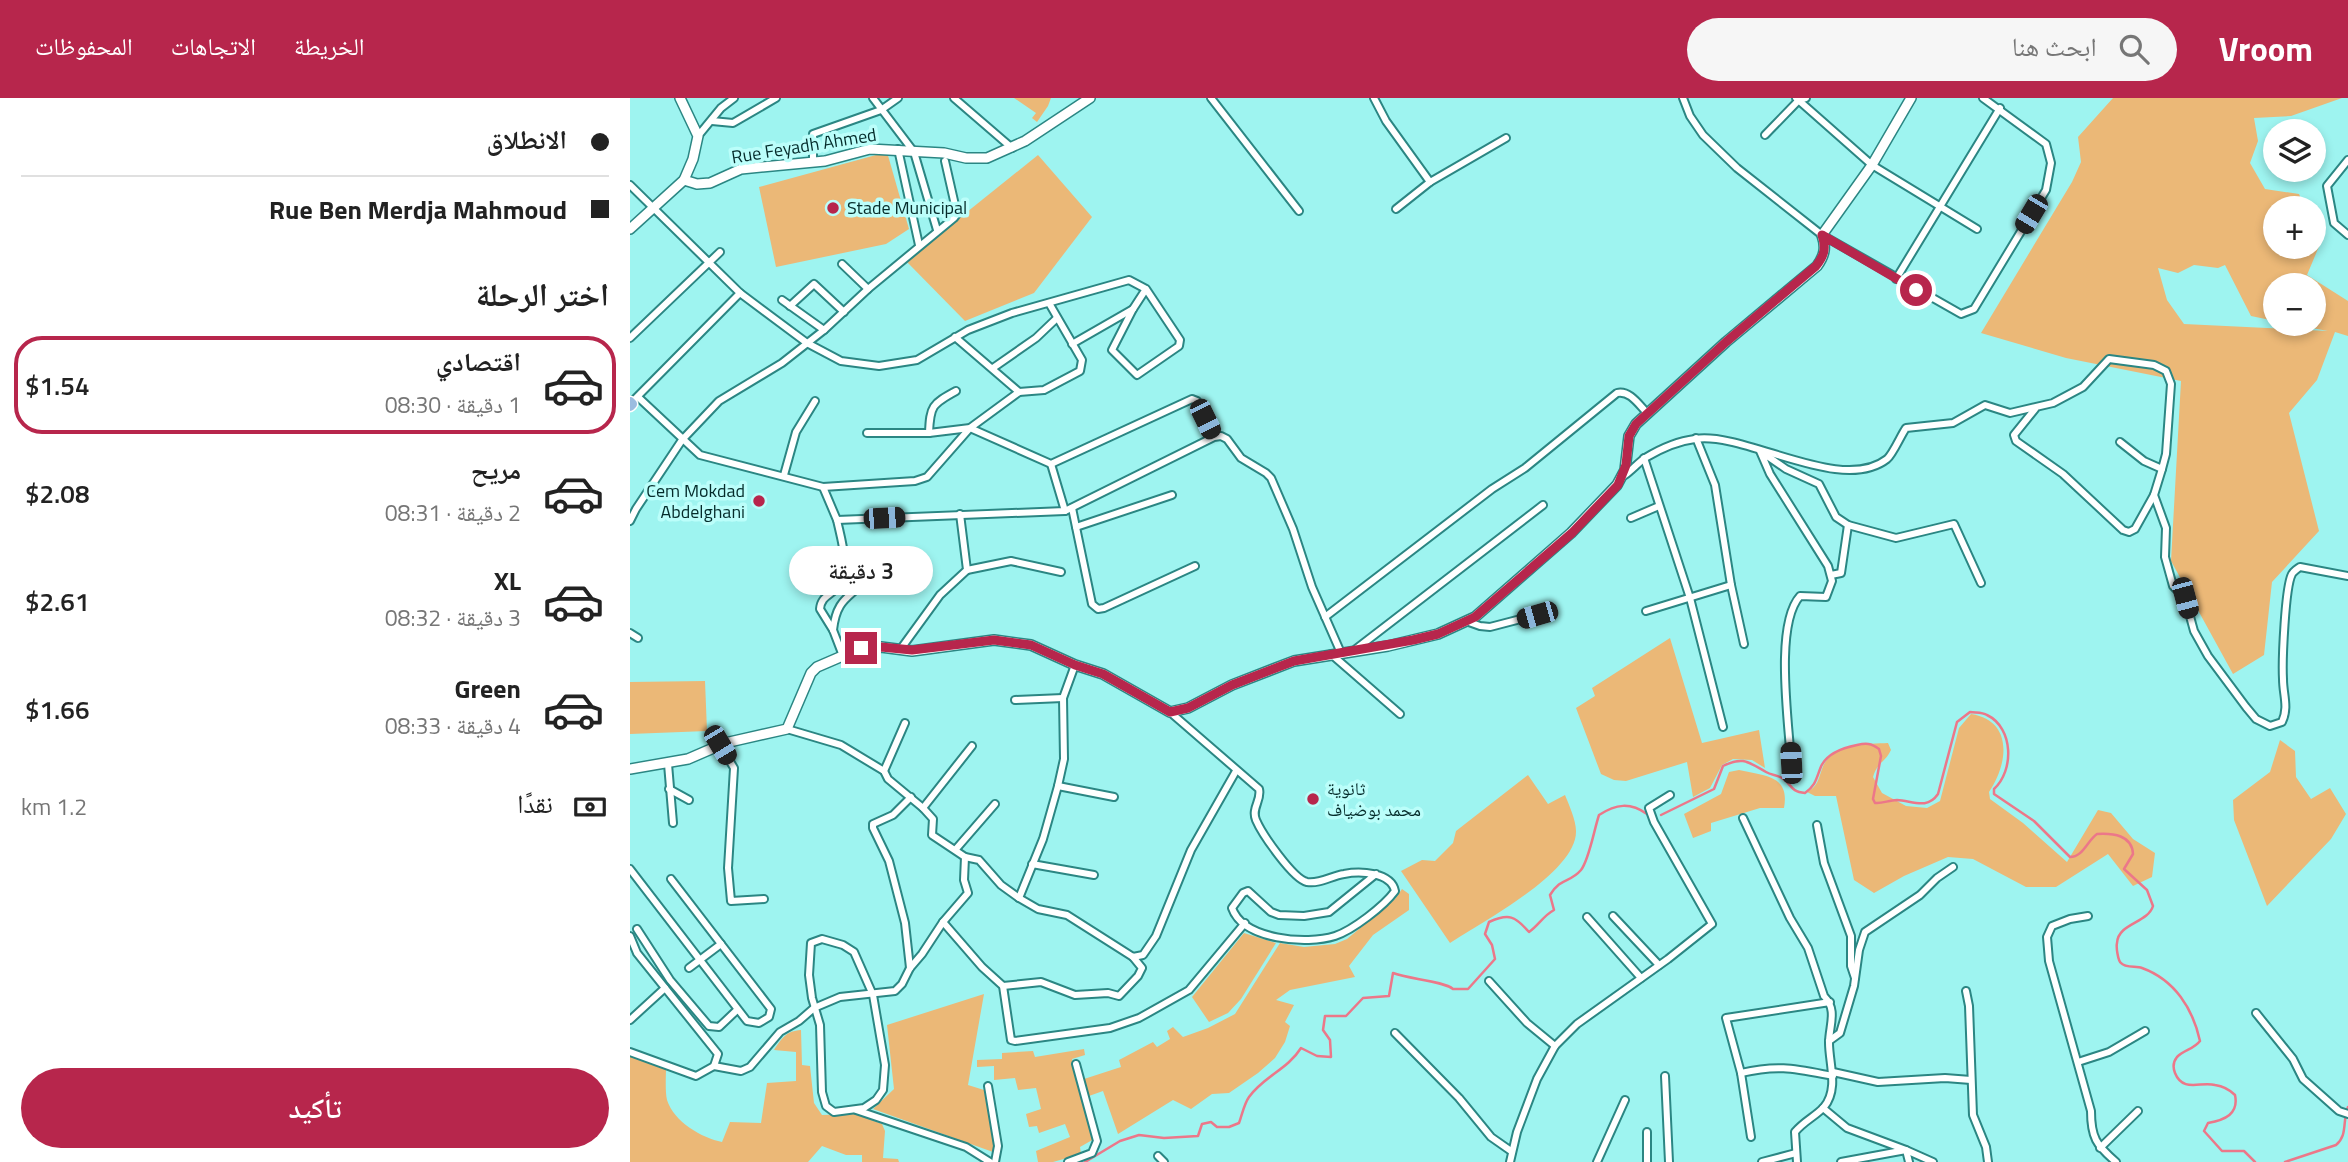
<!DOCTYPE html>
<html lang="ar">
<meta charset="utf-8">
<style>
body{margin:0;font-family:"Titillium Web","Noto Naskh Arabic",sans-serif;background:#f6f6f6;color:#222;direction:rtl;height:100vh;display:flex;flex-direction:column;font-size:26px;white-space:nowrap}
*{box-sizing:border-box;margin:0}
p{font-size:23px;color:#767676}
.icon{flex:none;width:38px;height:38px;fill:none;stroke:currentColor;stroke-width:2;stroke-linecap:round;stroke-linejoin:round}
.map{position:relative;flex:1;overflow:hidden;direction:ltr}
.drawer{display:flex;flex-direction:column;background:#fff;width:630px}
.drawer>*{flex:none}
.banner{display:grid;align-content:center;height:154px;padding:0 21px;background:#fff}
.fabs{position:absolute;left:1633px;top:21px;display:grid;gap:14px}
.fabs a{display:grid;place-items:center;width:63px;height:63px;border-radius:50%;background:#fff;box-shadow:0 4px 10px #0003;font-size:35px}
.end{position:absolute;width:32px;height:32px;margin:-16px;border:9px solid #b7264c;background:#fff;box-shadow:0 0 0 4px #fff}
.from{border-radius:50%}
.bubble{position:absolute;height:49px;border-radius:24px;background:#fff;box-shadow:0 4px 10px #0003;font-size:23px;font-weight:600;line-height:49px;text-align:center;direction:rtl}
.car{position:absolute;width:21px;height:42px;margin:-21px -10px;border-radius:9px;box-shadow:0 0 5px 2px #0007;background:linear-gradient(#222 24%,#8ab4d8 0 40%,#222 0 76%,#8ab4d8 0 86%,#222 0)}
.banner b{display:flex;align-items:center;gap:24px;height:66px;font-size:26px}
.banner b+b{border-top:2px solid #e0e0e0}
.banner i{width:18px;height:18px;background:#222}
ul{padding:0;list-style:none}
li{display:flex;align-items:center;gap:21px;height:98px;margin:0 14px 10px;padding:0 7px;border:4px solid transparent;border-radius:28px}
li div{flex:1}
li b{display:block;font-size:26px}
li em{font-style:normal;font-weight:600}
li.on{border-color:#b7264c}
li>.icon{width:63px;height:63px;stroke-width:1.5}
h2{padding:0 21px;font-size:32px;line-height:84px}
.pay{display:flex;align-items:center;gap:18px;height:77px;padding:0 21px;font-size:26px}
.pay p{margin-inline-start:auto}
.button{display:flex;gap:14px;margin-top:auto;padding:14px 21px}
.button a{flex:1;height:80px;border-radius:42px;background:#b7264c;color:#fff;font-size:28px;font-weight:600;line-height:80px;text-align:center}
header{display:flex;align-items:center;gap:42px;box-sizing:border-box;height:98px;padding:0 35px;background:#b7264c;color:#fff}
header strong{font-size:33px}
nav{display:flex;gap:38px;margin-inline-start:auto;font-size:24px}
.search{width:490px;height:63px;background:#f6f6f6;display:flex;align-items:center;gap:18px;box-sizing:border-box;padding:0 24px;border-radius:38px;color:#767676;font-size:26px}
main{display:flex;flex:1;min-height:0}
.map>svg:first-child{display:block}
</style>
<header>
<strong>Vroom</strong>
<div class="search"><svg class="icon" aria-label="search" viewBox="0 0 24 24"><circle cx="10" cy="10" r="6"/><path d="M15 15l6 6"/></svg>ابحث هنا</div>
<nav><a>الخريطة</a><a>الاتجاهات</a><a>المحفوظات</a></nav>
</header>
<main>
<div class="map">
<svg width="1718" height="1064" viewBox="0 0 1718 1064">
<rect width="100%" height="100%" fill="#9ef4f0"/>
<g fill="#ebb877" fill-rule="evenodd">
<path d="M384 0H421L418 8 407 24 402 20 406 15Z"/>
<path d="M1483 0H1712L1661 18 1624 20 1628 43 1620 65 1635 91 1669 96 1675 110H1645V149H1684V130L1690 146 1677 177 1718 203V238L1705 234 1687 282 1659 315 1689 433 1642 484 1634 557 1603 576 1541 463 1551 283 1436 260 1351 235 1442 84 1451 64 1448 39ZM1564 167 1588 170 1595 167 1621 218 1645 223V187H1684V226H1660L1698 233 1554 226 1537 202 1528 170 1548 175Z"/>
<path d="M257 54 279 131 256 146 146 169 129 89Z"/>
<path d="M408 57 462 119 404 195 335 223 276 163Z"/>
<path d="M1040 540 1072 645 1129 632 1135 670 1122 662 1103 661 1092 667 1080 690 1063 699 1057 664 996 683 984 682 971 676 946 610 965 598 962 590Z"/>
<path d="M75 583 77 633 0 636V584Z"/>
<path d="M1341 616C1384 623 1378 666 1359 694L1360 701 1393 725 1437 764 1468 712 1481 715 1503 741 1525 755 1522 779 1503 788 1478 756 1426 789H1396L1343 761 1318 759 1274 778 1244 795 1224 782 1206 698H1185L1177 694C1188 688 1188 682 1192 671 1200 646 1237 646 1258 645L1261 652C1255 665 1248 663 1243 679L1252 695 1276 708 1297 710 1310 703 1329 630Z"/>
<path d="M1650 642 1665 653 1666 679 1681 701 1700 690 1716 716 1701 741 1637 808 1604 722 1603 702 1640 674Z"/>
<path d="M1109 672C1135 678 1160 677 1154 710H1130L1081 725V733L1063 740 1054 716 1091 696 1099 674Z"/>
<path d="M898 677 918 706 935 697C939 707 946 722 946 733 947 774 852 824 820 845L771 773 792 762 805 763 823 745 826 733Z"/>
<path d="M772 791 779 796V812L743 837 719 868 725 879 660 892 646 902 664 907 655 924 660 928 655 944 645 960 628 975 599 995 582 996 561 1011 543 1002 488 1036 473 993 459 998 454 981 491 969 489 962 523 944 527 949 540 941 537 933 543 929 553 939 578 930 605 916 650 845 674 849 705 846 717 841 765 801Z"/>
<path d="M614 835 646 845 611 901 598 915 579 924 562 899Z"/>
<path d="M354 896 338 987 354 992 364 1046 363 1054 243 1011 264 991 257 927Z"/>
<path d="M171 932 172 967 180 968 184 1005 192 1017 225 1016 252 1026 255 1033 253 1060 268 1061 269 1064H232V1057H216L192 1048 178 1064H0V957L36 969C36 979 35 993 37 1002 44 1024 72 1040 92 1044L100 1024 131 1025 137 985 166 983V954L144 952C152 940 156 933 171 932Z"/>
<path d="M454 951 455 957 442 961 464 1041 450 1049 451 1056 423 1064H408L406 1053 440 1039 435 1026 409 1035 407 1028 399 1029 396 1016 411 1011 406 990 388 992 385 980 364 982V968L347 969V962L372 961V955L403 953 405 959Z"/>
</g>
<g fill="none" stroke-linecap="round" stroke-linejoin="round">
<g stroke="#ec7789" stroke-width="2.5">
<path d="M1031 717 1084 691 1093 668C1113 658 1118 664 1136 674 1141 677 1147 677 1152 680 1163 687 1159 693 1175 695 1185 688 1186 682 1190 671 1195 656 1212 650 1227 647 1236 645 1241 645 1249 651L1251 658 1243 701 1245 705C1252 706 1259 702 1267 702 1283 703 1297 712 1308 696L1327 624 1340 614C1346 615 1352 614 1357 617 1384 630 1384 673 1364 691V696L1404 723 1440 759C1453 759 1457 743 1467 736 1483 735 1502 737 1503 756L1494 771 1517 792 1523 808C1518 825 1488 825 1487 845 1486 849 1488 863 1491 865 1495 870 1506 868 1512 870 1545 882 1563 911 1570 943 1564 951 1554 952 1547 959 1543 964 1543 970 1545 975 1553 995 1571 983 1585 987 1592 988 1600 992 1605 997 1609 1016 1595 1022 1578 1025L1574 1033 1592 1053H1614L1625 1064"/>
<path d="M455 1064 490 1043 509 1037 534 1040 568 1038 572 1026 581 1024 587 1029H599L609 1025C612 1017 614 1006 619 999 633 979 658 971 671 950L687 958 701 959 700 942 693 932 695 918H716L733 900 759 898 763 875C778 881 814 883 823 891H838L865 861 862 847 855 836 859 824C879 815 885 818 899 834 909 827 913 818 924 812L920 797C931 779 940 785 951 772 959 762 964 732 969 717 986 706 1000 704 1017 716"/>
<path d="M1655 1064 1706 1047C1718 1037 1712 1024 1718 1009"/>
</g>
<g stroke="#2b8683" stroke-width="10">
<g id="street">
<path d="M243 0 284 54 307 132"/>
<path d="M324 0 382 50"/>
<path d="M581 0 669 113"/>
<path d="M744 0 756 23 800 84"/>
<path d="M1053 0 1060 18 1073 37 1107 70 1192 137 1331 216 1344 211 1416 92 1421 65 1416 46 1353 0"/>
<path d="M1166 0 1242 67 1347 131"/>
<path d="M82 23 103 25 146 0"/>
<path d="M1135 37 1169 2 1176 0"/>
<path d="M68 38 91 10 104 0"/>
<path d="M268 51 289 147"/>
<path d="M1718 62 1697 88 1704 125 1718 137"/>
<path d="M183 63V36L251 12 268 0"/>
<path d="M0 87 110 195 177 245 211 263 249 268 287 262 338 232 382 215 499 182 516 191 503 211 482 252 507 277 549 248 550 242 516 191"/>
<path d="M766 111 800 84 876 40"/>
<path d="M212 166 238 191"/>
<path d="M1266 181 1370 10"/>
<path d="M152 202 194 232"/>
<path d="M160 208 184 186 214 214"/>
<path d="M325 239 389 294"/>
<path d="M0 240 90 154"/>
<path d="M442 246 503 211"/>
<path d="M363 270 406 240 427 220"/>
<path d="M8 299 70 357 193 389"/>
<path d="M5 301 110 195"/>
<path d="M1405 311 1384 337 1386 343 1433 376 1493 432 1499 434 1505 431 1524 397"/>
<path d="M237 335H299L340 330 389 294 414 292 450 273 452 262 419 205"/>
<path d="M299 335C300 308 302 306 326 293"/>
<path d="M584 339 567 303 562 301 421 366 340 330 297 379 285 383 193 389 207 422 435 413 584 339 591 338 597 341 611 360 636 375 641 380 663 431 682 489 711 555"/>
<path d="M1066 340 1085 387 1101 487 1114 546"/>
<path d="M1014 360 1060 500 1093 629"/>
<path d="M421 366 435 413"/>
<path d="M1532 371 1524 397 1536 430 1535 459 1543 488 1555 500 1564 533 1578 558 1616 609 1626 621 1640 628 1652 624C1659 609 1653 597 1653 581 1652 563 1655 489 1662 476 1663 474 1668 470 1670 469L1718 478"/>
<path d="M154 377 166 334 185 303"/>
<path d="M995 377C1002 372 1008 365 1015 360 1030 351 1048 343 1065 341 1115 333 1211 397 1257 361 1263 356 1271 337 1276 330L1323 325 1355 307 1380 315 1423 305 1453 289 1479 261 1524 267 1536 273 1541 286 1536 356 1532 371 1514 363 1490 344"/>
<path d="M442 410 462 506 468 511 474 510 565 468"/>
<path d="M1001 420 1029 408"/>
<path d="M207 422C211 441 222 474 207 490 199 498 191 499 190 511L203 532 213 558"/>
<path d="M0 423 6 411 52 342 89 303 152 265 194 232 238 191 324 120 327 116 315 63"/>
<path d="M446 429 542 397"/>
<path d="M337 472 381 463 431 474"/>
<path d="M1201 477 1211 475 1218 427"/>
<path d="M1016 513 1101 487"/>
<path d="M695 519 862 391 895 370 987 295C1000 292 1009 307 1018 316"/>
<path d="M836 523 850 528 860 529 921 513"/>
<path d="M203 532C207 497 222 501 240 476L249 474"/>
<path d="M0 535 8 540"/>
<path d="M726 551 913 407"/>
<path d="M270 552 310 497 337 472 330 416"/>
<path d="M701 556 770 616"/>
<path d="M385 602 433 600"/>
<path d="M540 614 629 691C632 702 621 710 626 722 632 736 663 781 677 784 690 786 701 778 714 776 730 773 761 774 765 793 754 808 723 832 705 838 677 847 613 842 602 810L613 795 618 793 641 814 649 817 674 818 699 814 746 776"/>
<path d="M157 631 211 647 254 673 258 681 293 710 303 721 302 737 335 759 349 762 371 787 389 800 408 811 437 817 503 859 513 857 526 838 561 752 606 673"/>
<path d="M90 647 104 670 98 770 101 803 134 801"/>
<path d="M1161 665C1159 626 1144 527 1170 498L1196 499 1202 483 1198 468 1140 376 1130 353 1156 371 1189 386 1206 419 1218 427 1266 440 1324 426 1351 485"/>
<path d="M38 666 43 725"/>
<path d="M254 673 275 625"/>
<path d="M428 688 484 699"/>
<path d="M39 691 59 702"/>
<path d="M293 710 342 648"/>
<path d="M1113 720 1160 820 1178 850 1194 898C1208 912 1199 928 1199 945 1199 965 1209 991 1194 1009 1186 1018 1174 1023 1165 1034L1167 1064"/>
<path d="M1187 727 1194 765 1221 838V868L1225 880"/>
<path d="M326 751 365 706"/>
<path d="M402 766 464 777"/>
<path d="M0 771 117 923 129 925 139 919 141 911 41 781"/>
<path d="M389 800 413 741 428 688 434 661 433 600 445 567"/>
<path d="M983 818 1029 867"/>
<path d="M1458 818 1440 821 1422 828 1417 839 1419 863 1461 1013C1461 1039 1466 1047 1486 1064"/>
<path d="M957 819 1011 880"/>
<path d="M313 824 352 869 373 888 381 942 385 943 480 930 509 920 559 892 615 825"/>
<path d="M7 831 40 882 79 928 89 929 107 912"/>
<path d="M0 838 7 855 88 956 84 968 66 978 0 954"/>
<path d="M192 841 213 847 224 854 243 897 255 967 253 992 246 1002 234 1010 204 1014 196 1008 192 994 190 927 182 900 179 877 181 845Z"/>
<path d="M59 870 91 846"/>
<path d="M280 870 275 825 259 763 243 730V726L263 717 281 699"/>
<path d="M859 883 897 925 925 948"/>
<path d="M373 888 411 884 445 897 478 895 489 898 508 878 512 870 503 859"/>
<path d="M1336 893 1339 908 1343 1017 1356 1049 1358 1064"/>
<path d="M1626 915 1663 961 1673 981 1709 1013 1718 1016"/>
<path d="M0 922 35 890"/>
<path d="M765 935 829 1000 861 1039 881 1053"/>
<path d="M1199 943 1210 935 1224 888 1229 852 1235 834 1290 797 1307 780 1323 769"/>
<path d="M1448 964 1479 954 1515 933"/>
<path d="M84 968 111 973 120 969 150 934 169 923 184 910 210 899 265 893 272 886 280 870 292 856 313 824 338 795 334 782 335 759"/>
<path d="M1203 974 1248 984 1315 980 1341 982"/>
<path d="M1111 975C1149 966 1166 971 1203 978"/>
<path d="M1035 978 1039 1064"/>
<path d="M358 988 368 1048 365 1064"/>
<path d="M1193 1010 1217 1030 1276 1052 1279 1064"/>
<path d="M226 1012 336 1049 360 1064"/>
<path d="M1121 1039 1111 975 1096 920 1200 904"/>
<path d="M1470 1050 1508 1013"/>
<path d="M528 1058 534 1064"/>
<path d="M438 1064 462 1055 467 1043 446 966"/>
<path d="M880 1064 887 1034 907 981 925 948 947 926 1038 861 1082 826 1024 724 1019 710 1040 697"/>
<path d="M967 1064 995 1002"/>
<path d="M1017 1064V1034"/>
<path d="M1132 1064 1166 1055"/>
<path d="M1211 1064 1276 1052 1303 1064"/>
</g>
</g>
<g stroke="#2b8683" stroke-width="12">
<g id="secondary">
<path d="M54 82 67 86 80 85 111 71 195 63 240 51 314 55 336 60H357L395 43 460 0"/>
<path d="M0 131 54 82 63 61 68 38 50 0"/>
<path d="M0 671 58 661 95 645 157 631 181 575 187 569 231 550 251 549 282 553 364 542 401 547 445 567 473 576 540 614 558 610 602 587 664 563 758 548 808 536 845 519 941 435 987 387 995 372 999 338 1006 326 1096 244 1187 168C1195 157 1196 149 1192 137L1242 67 1281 0"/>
</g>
</g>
<g stroke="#fff" stroke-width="13">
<path id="primary" d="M0 304 2 306 0 308"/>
</g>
<use href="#street" stroke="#fff" stroke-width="6"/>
<use href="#secondary" stroke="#fff" stroke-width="9"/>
<use href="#primary" stroke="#9bbce0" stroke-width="10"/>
</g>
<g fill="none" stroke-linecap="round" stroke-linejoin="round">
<path stroke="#b7264c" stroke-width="9" d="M231 550 251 549 282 552 364 542 401 547 445 567 473 576 540 614 558 610 602 587 664 563 783 542 808 536 845 519 942 435 988 387 996 367 999 338 1006 326 1096 244 1186 168C1195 157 1196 149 1192 137L1286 192"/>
</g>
<g fill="#b7264c" stroke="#bbfefa" stroke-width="2.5">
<circle cx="203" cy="110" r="7"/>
<circle cx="129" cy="403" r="7"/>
<circle cx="683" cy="701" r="7"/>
</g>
<g text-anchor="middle" stroke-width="7" stroke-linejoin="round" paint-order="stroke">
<g font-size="18" fill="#042b2a" stroke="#bbfefa">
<text transform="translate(174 48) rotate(-9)" y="6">Rue Feyadh Ahmed</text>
</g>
<g font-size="18" fill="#042b2a" stroke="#bbfefa" text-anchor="start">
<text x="217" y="116">Stade Municipal</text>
<text x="115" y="399" text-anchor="end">Cem Mokdad<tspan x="115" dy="21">Abdelghani</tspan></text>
<text x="697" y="697">ثانوية<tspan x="697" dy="21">محمد بوضياف</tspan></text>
</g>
</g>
</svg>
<div class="fabs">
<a><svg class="icon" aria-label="layers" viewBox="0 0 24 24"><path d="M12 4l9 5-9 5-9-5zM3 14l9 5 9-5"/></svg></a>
<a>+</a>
<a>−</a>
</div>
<i class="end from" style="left:1286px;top:192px"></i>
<i class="end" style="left:231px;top:550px"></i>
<div class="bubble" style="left:159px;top:448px;width:144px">3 دقيقة</div>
<i class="car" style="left:1401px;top:116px;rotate:211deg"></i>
<i class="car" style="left:575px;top:321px;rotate:154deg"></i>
<i class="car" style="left:254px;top:420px;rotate:87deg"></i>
<i class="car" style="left:1555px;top:500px;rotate:165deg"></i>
<i class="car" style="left:907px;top:517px;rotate:254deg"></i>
<i class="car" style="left:90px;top:647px;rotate:149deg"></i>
<i class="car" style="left:1161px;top:665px;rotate:357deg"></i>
</div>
<section class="drawer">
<div class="banner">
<b><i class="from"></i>الانطلاق</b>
<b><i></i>Rue Ben Merdja Mahmoud</b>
</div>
<h2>اختر الرحلة</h2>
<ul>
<li class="on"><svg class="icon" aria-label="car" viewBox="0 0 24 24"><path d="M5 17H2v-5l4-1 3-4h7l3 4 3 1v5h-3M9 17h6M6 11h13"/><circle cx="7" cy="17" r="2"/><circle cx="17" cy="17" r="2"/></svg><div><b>اقتصادي</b><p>1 دقيقة · 08:30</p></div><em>$1.54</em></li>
<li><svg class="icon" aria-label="car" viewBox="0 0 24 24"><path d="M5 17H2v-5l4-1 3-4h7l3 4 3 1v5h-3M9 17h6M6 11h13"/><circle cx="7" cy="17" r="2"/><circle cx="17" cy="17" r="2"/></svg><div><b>مريح</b><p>2 دقيقة · 08:31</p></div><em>$2.08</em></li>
<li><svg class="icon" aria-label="car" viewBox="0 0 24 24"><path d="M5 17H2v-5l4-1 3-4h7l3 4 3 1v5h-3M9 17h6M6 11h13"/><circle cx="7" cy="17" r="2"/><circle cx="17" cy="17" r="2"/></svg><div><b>XL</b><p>3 دقيقة · 08:32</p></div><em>$2.61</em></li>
<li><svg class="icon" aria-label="car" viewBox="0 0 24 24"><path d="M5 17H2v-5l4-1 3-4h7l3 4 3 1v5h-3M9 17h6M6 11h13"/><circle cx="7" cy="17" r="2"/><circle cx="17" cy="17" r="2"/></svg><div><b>Green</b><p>4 دقيقة · 08:33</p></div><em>$1.66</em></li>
</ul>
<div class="pay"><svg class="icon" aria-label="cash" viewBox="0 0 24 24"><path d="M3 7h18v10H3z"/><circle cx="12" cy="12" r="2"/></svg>نقدًا<p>1.2 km</p></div>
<div class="button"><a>تأكيد</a></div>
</section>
</main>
